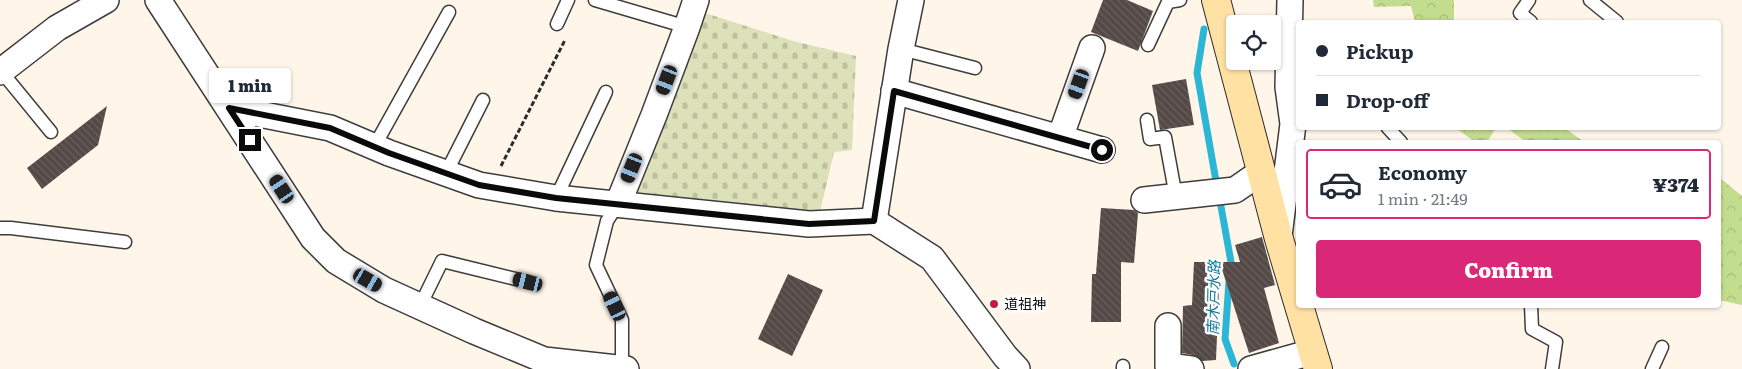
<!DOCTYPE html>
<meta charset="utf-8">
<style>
body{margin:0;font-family:Literata,"Noto Sans JP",serif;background:#f2f2f3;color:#1f2937;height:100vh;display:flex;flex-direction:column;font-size:19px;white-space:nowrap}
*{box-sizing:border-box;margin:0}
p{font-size:16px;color:#747a83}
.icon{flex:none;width:28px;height:28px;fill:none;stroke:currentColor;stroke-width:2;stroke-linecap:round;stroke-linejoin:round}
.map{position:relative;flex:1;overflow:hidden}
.sheet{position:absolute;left:1296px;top:140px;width:425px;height:168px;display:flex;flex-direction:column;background:#fff;border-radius:5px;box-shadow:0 1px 4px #0004}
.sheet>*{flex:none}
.hud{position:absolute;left:1296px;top:20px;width:425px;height:110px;border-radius:5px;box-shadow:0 1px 4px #0004;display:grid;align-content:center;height:110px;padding:0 20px;background:#fff}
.buttons{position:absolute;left:1226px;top:15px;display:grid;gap:10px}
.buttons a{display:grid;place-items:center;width:55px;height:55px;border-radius:5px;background:#fff;box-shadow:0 1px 4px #0004;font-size:25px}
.end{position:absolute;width:22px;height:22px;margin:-11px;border:6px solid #0a0a0a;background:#fff;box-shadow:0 0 0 2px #fff}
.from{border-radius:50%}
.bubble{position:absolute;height:35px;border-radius:5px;background:#fff;box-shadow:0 1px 4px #0004;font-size:16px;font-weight:800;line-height:35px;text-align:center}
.car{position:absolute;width:15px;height:30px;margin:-15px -8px;border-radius:6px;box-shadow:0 0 4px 1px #0007;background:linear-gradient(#222 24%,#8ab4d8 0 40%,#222 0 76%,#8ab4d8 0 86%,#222 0)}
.hud b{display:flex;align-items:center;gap:18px;height:48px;font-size:19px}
.hud b+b{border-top:1px solid #e0e1e3}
.hud i{width:12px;height:12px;background:#1f2937}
ul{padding:9px 0 0;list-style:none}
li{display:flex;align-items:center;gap:15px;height:70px;margin:0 10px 8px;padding:0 10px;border:2px solid transparent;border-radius:5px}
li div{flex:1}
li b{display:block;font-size:19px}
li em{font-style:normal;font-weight:800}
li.current{border-color:#db2777}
li>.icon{width:45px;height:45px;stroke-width:1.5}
.cta{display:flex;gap:10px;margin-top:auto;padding:10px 20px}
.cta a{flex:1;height:58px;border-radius:5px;background:#db2777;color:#fff;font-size:20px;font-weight:800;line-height:58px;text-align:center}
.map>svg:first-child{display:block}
</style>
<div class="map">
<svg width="1742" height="369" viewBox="0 0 1742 369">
<defs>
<pattern id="forest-crowns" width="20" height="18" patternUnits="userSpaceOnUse" patternTransform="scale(1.25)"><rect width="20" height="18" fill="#c3dd8e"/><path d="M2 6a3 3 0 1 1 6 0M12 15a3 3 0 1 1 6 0" fill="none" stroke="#a6bc79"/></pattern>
<pattern id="cemetery-stones" width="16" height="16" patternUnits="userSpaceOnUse" patternTransform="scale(1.25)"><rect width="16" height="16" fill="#dde1b9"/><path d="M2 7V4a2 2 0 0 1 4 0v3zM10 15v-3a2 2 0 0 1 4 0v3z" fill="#bcc09e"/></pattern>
<pattern id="building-back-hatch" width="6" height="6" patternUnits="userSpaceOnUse" patternTransform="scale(1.25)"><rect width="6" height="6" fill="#544946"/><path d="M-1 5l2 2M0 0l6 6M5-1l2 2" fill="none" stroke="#685f5c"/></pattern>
</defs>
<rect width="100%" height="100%" fill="#fff5e8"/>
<g fill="url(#forest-crowns)">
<path d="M1373 0H1454V22H1415L1411 6 1374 7Z"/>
<path d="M1458 128H1496L1487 142H1475L1457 129Z"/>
<path d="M1507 128H1565L1584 142H1526Z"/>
<path d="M1719 177 1742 196V305L1719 300Z"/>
</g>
<path fill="url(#cemetery-stones)" d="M702 12 793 41 856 56 852 150 834 152 819 216 629 195Z"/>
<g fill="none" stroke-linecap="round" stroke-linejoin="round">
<g stroke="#2cb6d5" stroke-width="7">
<path d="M1204 29 1197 73 1216 181"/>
<path d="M1220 201 1231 262 1230 270"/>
<path d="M1229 281 1225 339 1234 364"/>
</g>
</g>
<g fill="url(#building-back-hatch)">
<path d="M1103 0H1127L1153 11 1138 51 1091 32Z"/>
<path d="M1186 79 1194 125 1160 130 1152 85Z"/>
<path d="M107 106 98 145 42 189 27 168Z"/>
<path d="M1101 208 1134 210 1138 213 1134 263 1121 262V322H1091L1092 274H1096Z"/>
<path d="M1262 237 1275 285 1264 288 1279 343 1249 353 1220 263 1216 360 1202 361 1193 355 1182 353 1183 306 1192 305 1194 262H1240L1235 245Z"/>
<path d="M788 274 823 290 792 356 758 339Z"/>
</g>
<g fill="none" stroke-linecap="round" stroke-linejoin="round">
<g stroke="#3d3d3d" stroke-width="15">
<g id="lane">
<path d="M595 0 687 27"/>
<path d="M1529 0 1520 13 1531 22"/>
<path d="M1590 0 1617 22"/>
<path d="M557 24 568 0"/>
<path d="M1148 45 1168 2 1180 0"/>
<path d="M901 49 975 68"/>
<path d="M1 71 51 132"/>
<path d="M1147 120 1150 139 1165 137 1176 197"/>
<path d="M1388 128 1401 142"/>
<path d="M374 147 449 12"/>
<path d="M446 173 483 100"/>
<path d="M556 198 606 92"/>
<path d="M618 204 607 221 596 265 622 320V369"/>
<path d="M0 228H11L125 242"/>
<path d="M1531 305 1532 329 1556 342 1552 369"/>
<path d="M420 306 442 261 528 282"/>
<path d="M1123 366V369"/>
<path d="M1652 369 1662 347"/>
</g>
</g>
<g stroke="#3d3d3d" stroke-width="28">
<g id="street">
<path d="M158 0 313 238 336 261 384 290 474 331 544 360 626 369"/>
<path d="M911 0 901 49 874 221 932 258 1005 356 1017 369"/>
<path d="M0 72 57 28 106 0"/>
<path d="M894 91 1102 150"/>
<path d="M229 108 330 128 389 153 479 185 556 198 809 224 874 221"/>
<path d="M1060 138 1092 48"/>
<path d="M1144 200 1235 190 1261 172"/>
<path d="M618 204 654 115 687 27 696 0"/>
<path d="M1279 236 1293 124 1288 87 1290 0"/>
<path d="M1168 326V366L1191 369"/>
<path d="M1251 369 1312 352"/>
</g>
</g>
<g stroke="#2c2c2c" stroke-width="30">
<path id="secondary" d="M1216 0 1279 239 1318 369"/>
</g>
<path stroke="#2c2c2c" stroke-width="3" stroke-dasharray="5 2.5" stroke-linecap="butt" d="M501 166 565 40"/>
<use href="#lane" stroke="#fff" stroke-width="12"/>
<use href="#street" stroke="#fff" stroke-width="25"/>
<use href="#secondary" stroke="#ffe1a3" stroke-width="28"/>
</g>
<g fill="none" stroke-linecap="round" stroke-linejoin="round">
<path stroke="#0a0a0a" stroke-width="6" d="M250 140 229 108 330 128 389 153 479 185 556 198 809 224 874 221 894 91 1102 150"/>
</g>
<circle fill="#c21b47" stroke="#fff" stroke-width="2" cx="994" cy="304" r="5"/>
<g text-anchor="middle" stroke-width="5" stroke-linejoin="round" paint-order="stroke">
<g font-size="14" fill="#0a0a0a" stroke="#fff" text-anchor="start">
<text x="1004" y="309">道祖神</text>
</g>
<g font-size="15" font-style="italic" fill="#0e7c9b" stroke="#fff">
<text transform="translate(1214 298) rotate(-89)" y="5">南木戸水路</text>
</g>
</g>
</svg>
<div class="buttons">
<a><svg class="icon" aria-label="locate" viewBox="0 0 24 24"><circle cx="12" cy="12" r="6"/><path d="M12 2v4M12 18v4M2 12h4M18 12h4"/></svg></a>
</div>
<i class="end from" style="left:1102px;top:150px"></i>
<i class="end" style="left:250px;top:140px"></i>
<div class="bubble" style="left:209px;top:68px;width:82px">1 min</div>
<i class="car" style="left:667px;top:80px;rotate:201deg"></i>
<i class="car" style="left:1079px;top:84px;rotate:200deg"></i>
<i class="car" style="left:632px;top:168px;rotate:202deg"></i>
<i class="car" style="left:282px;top:189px;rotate:327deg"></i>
<i class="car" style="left:368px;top:280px;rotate:120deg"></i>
<i class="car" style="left:528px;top:282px;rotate:284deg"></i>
<i class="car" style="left:615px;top:306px;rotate:335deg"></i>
<div class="hud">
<b><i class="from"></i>Pickup</b>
<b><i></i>Drop-off</b>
</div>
<section class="sheet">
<ul>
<li class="current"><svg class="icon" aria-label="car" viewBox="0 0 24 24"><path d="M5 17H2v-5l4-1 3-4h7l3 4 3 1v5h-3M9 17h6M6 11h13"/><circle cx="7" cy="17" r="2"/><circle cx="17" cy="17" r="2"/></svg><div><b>Economy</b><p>1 min · 21:49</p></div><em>¥374</em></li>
</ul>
<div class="cta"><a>Confirm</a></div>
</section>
</div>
